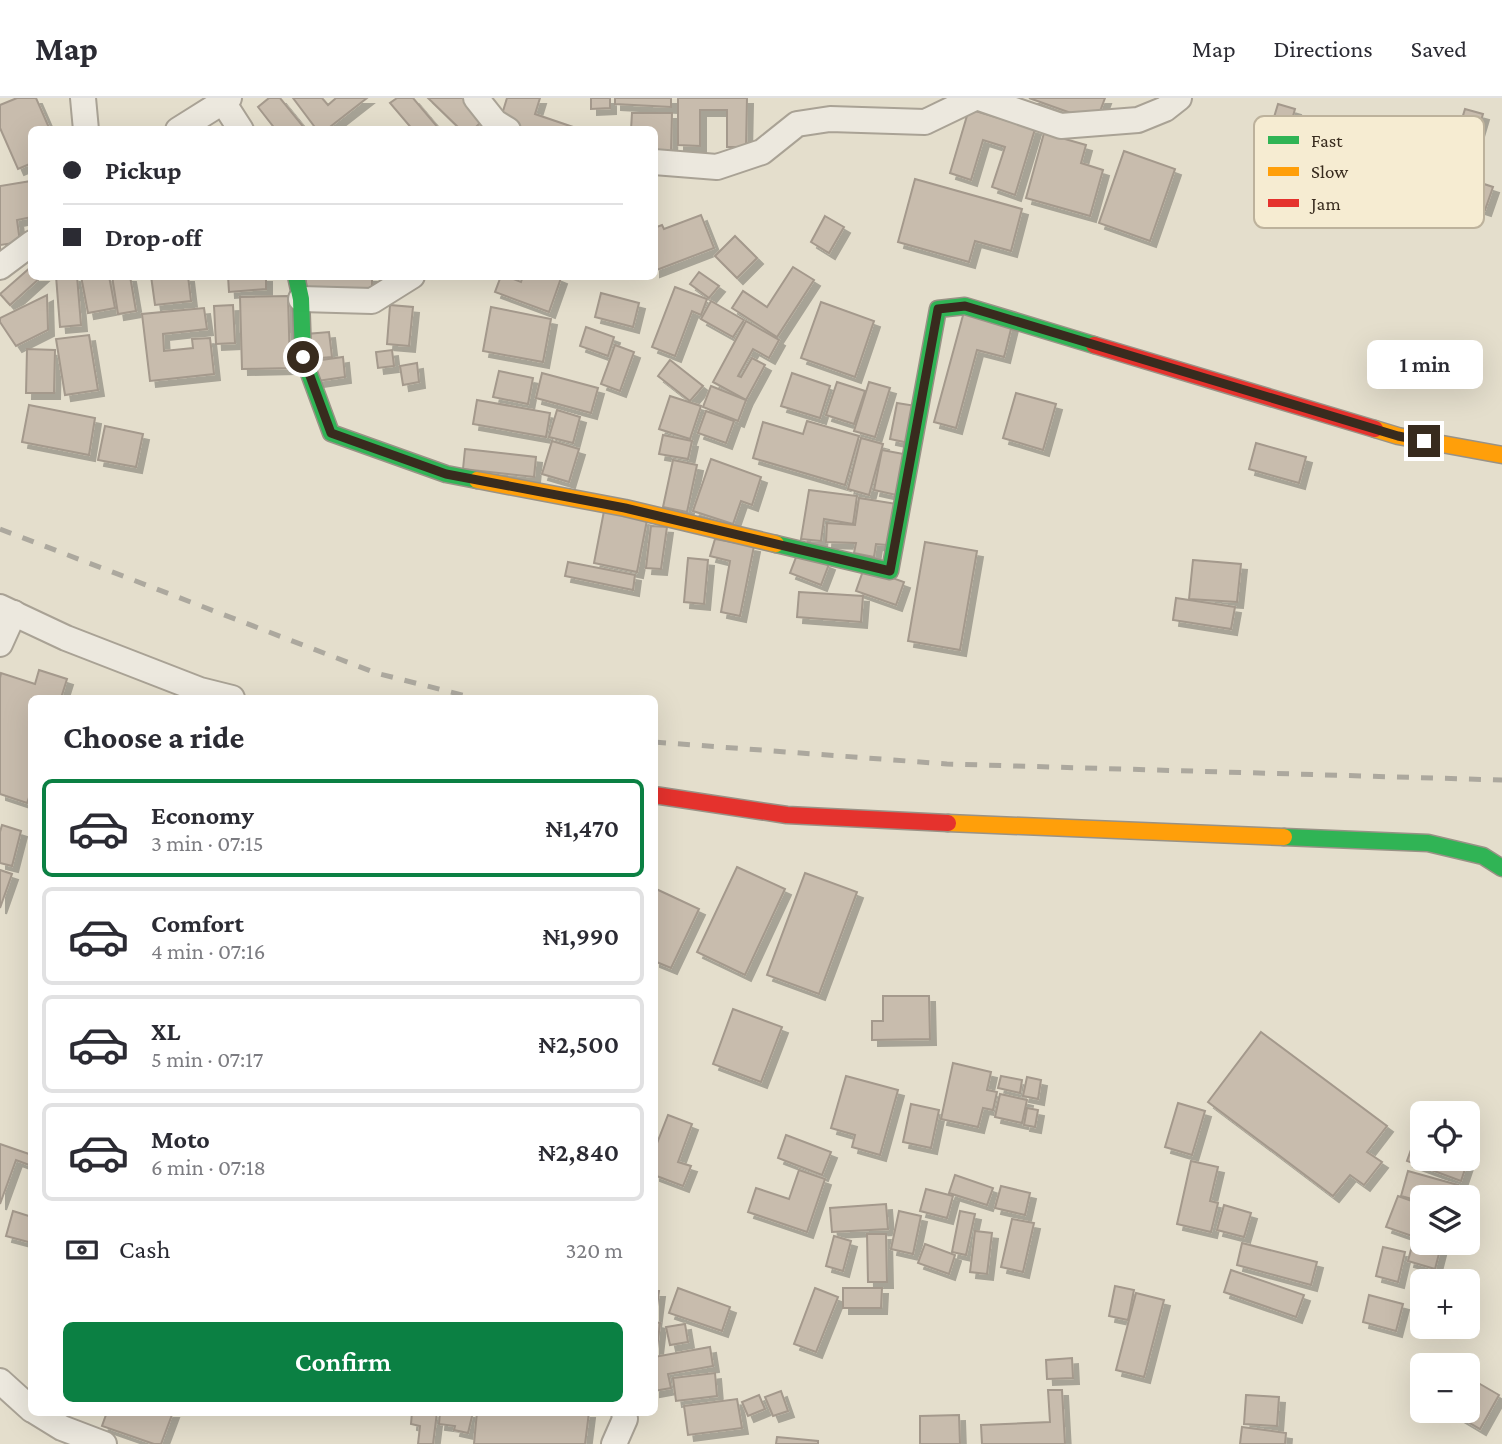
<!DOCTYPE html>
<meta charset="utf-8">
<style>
body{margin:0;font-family:"Crimson Pro",serif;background:#f2f2f3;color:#2b2b33;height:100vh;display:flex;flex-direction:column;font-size:26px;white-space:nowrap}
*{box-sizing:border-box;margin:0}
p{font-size:23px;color:#7c7c81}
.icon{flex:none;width:38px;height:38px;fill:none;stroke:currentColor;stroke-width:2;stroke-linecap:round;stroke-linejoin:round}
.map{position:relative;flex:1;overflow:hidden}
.sheet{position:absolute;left:28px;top:597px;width:630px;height:721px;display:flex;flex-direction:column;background:#fff;border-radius:10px;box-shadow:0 7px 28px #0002}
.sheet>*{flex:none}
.top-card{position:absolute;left:28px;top:28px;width:630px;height:154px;border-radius:10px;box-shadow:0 7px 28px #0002;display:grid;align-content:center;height:154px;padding:0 35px;background:#fff}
.controls{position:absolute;left:1410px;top:1003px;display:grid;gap:14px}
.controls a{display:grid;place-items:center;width:70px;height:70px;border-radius:10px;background:#fff;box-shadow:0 7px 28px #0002;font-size:35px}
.end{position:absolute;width:32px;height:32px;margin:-16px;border:9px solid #382b1e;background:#fff;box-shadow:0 0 0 4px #fff}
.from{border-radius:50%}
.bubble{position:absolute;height:49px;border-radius:10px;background:#fff;box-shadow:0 7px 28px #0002;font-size:23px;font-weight:600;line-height:49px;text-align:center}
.top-card b{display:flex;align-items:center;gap:24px;height:66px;font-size:26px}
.top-card b+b{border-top:2px solid #e1e1e2}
.top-card i{width:18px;height:18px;background:#2b2b33}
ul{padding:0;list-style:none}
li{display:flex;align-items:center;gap:21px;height:98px;margin:0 14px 10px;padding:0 21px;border:4px solid #e1e1e2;border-radius:10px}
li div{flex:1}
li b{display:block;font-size:26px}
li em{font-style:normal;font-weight:600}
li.on{border-color:#0b8043}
li>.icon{width:63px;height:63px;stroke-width:1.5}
h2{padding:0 35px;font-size:32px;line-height:84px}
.pay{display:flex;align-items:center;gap:18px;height:77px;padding:0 35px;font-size:26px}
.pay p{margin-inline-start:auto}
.primary-button{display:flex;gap:14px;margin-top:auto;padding:14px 35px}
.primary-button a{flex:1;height:80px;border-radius:10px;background:#0b8043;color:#fff;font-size:28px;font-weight:600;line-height:80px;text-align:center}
header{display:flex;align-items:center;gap:42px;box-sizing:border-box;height:98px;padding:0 35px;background:#fff;border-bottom:2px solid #e1e1e2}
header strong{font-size:33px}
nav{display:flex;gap:38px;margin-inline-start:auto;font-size:24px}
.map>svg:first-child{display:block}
</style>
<header>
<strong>Map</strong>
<nav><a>Map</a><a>Directions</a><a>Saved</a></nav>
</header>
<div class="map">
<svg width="1502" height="1346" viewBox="0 0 1502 1346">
<defs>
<filter id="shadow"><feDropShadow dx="6" dy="6" stdDeviation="0" flood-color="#0004"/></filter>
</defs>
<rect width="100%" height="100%" fill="#e4decc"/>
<g fill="#c8bcad" stroke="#a4998c" stroke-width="2" filter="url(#shadow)">
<path d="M17 0H36L50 32H32V65L18 71 0 30V7Z"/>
<path d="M269 0H280L306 32H276L258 9Z"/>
<path d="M293 0H322L328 7 336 0H367L326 32H317Z"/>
<path d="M397 0H413L440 32H413L390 5Z"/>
<path d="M428 0H465L485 20 473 32H461Z"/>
<path d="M507 0H540L535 16 582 32H524L500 23Z"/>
<path d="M591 0H610V10L591 11Z"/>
<path d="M615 0H671V9L615 6Z"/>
<path d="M678 0H747L746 49H727V12H700V48L678 47Z"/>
<path d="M1029 0H1105L1096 24Z"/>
<path d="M1278 6 1295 11 1283 54 1265 49Z"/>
<path d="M969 11 1035 31 1015 97 992 89 1005 49 983 42 971 82 950 75Z"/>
<path d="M1465 11 1483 16 1475 43 1457 37Z"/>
<path d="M632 15H672L671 54H654V32H631Z"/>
<path d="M1044 35 1086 47 1081 65 1103 72 1090 118 1026 100Z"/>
<path d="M1124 53 1175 71 1150 143 1099 125Z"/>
<path d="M1460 78 1493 89 1485 112 1452 101Z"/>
<path d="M915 81 1022 111 1011 153 975 143 969 164 898 144Z"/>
<path d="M31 83 32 119 17 122 20 144 0 147V152V88Z"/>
<path d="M701 117 714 150 654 173V130L662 127 664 131Z"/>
<path d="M825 118 844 129 829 155 811 144Z"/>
<path d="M735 138 757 160 737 180 715 158Z"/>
<path d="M32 168V178H42L10 207 0 196Z"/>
<path d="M793 169 814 182 777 239 732 210 743 193 767 209Z"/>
<path d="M699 174 719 188 709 200 690 186Z"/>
<path d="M56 178H77L81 227 60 229Z"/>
<path d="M81 178H109L115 210 88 215Z"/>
<path d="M112 178H130L136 213 118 216Z"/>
<path d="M151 178H188L191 203 155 207Z"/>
<path d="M228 178H266V191L229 194Z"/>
<rect x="306" y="178" width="66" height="12"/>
<path d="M501 178H506L521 184 523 178H556L561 180 549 214 495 194Z"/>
<path d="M675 189 707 201 701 217 692 213 675 258 652 249Z"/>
<path d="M601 195 639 205 633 229 595 219Z"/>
<path d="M47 197 48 232 16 248 0 224V220Z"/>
<path d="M288 198 290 270 242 271 240 199Z"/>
<path d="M711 203 744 222 733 239 701 221Z"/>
<path d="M821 204 874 223 855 279 801 260Z"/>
<path d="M233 207 235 245 216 246 214 208Z"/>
<path d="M390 207 413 209 409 248 387 246Z"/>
<path d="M491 209 551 221 543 264 483 253Z"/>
<path d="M204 210 207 231 163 236 164 253 193 250 192 241 210 240 214 276 150 283 142 216Z"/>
<path d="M965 210 1013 223 1004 259 977 252 956 330 934 324Z"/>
<path d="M746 223 779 242 769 260 753 251 738 278 741 279 752 260 765 267 746 302 713 284Z"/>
<path d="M586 229 614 239 608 258 580 248Z"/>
<path d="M329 234 332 259 309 261 306 236Z"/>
<path d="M89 237 98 292 65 297 56 241Z"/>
<path d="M615 247 634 254 620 293 601 286Z"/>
<path d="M27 251 55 252 54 295H26Z"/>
<path d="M392 252 394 268 378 270 376 254Z"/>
<path d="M343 259 345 279 317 283 314 263Z"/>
<path d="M670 262 703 288 690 303 658 278Z"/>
<path d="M417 265 419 284 403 287 400 268Z"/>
<path d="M499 273 533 280 528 306 493 299Z"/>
<path d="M542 275 598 290 591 315 536 300Z"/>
<path d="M792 275 830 288 820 320 781 308Z"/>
<path d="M837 284 865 293 854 326 826 317Z"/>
<path d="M869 284 890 290 875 339 854 333Z"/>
<path d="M711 288 746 302 738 323 703 309Z"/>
<path d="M1016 295 1056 306 1043 352 1003 340Z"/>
<path d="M670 298 701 308 690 341 659 331Z"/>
<path d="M477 302 550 315 546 339 473 326Z"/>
<path d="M897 305 916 308 909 345 890 341Z"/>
<path d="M29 307 95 320 89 357 22 344Z"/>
<path d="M557 312 580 319 573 345 549 339Z"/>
<path d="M706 313 734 323 726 345 698 335Z"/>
<path d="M807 323 859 338 845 387 753 360 763 324 803 336Z"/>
<path d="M105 328 143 336 136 369 98 362Z"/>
<path d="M663 337 692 343 688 361 659 356Z"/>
<path d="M861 340 883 346 869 397 848 391Z"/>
<path d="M552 343 579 351 569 384 542 376Z"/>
<path d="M1256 345 1306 359 1299 385 1249 371Z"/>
<path d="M465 351 536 359 534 379 463 371Z"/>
<path d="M882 352 909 357 901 398 874 392Z"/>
<path d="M711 361 761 379 752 407 741 403 733 426 693 413Z"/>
<path d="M673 362 697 367 687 414 663 409Z"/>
<path d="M809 392 857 398 853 426 824 421 821 443 801 441Z"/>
<path d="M859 400 897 406 887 447 876 446 874 459 854 455 856 445 826 444 827 425 855 427Z"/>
<path d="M604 413 647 422 637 474 594 465Z"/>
<path d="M651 428 667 429 661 471 646 470Z"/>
<path d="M715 441 754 448 740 518 721 514 730 463 710 458Z"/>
<path d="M925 444 977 453 960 552 908 543Z"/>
<path d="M798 454 829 466 821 487 790 475Z"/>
<path d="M688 460 708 462 704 506 684 504Z"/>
<path d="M1193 462 1241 466 1237 504 1189 501Z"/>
<path d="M568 464 635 477 633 492 565 478Z"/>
<path d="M864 470 904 484 896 507 856 493Z"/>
<path d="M799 494 863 498 861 524 797 519Z"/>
<path d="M1176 500 1235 509 1231 531 1173 522Z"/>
<path d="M39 572 67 581 61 600H32V691L27 705 0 696V580L1 575 35 586Z"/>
<path d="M2 727 21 733 12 768 0 765V734Z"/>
<path d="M737 769 785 791 745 877 697 854Z"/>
<path d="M0 772 12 776 0 810Z"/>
<path d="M805 775 857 794 819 896 767 877Z"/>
<path d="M654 790 699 811 671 870 654 863Z"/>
<path d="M883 898H929L930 941 872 942V923H883Z"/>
<path d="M733 911 782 929 761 984 713 966Z"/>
<path d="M1261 934 1387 1028 1367 1054 1382 1064 1364 1087 1350 1077 1333 1098 1208 1004Z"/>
<path d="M953 965 991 974 987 992 997 994 993 1012 983 1010 978 1029 941 1021Z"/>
<path d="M846 978 898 992 880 1057 852 1049 855 1037 831 1030Z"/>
<path d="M1001 978 1022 982 1020 995 998 990Z"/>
<path d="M1027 979 1041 982 1038 1001 1023 998Z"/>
<path d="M1000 996 1027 1002 1022 1025 995 1019Z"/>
<path d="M1178 1005 1205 1013 1192 1057 1165 1049Z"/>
<path d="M911 1006 939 1012 931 1050 903 1044Z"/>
<path d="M1027 1010 1038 1012 1035 1029 1024 1027Z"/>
<path d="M668 1017 692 1026 678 1064 691 1068 683 1088 654 1077V1053Z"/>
<path d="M786 1037 831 1054 822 1077 778 1060Z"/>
<path d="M0 1046 32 1057V1068L16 1062 0 1106Z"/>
<path d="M1413 1046 1423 1050V1060H1453L1467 1065 1461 1083 1407 1063Z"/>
<path d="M1191 1063 1218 1069 1210 1103 1218 1105 1211 1134 1177 1126Z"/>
<path d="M799 1072 825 1081 807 1134 748 1114 756 1090 789 1101Z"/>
<path d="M1408 1073 1458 1087 1454 1099H1423V1104L1401 1098Z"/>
<path d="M955 1077 993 1090 987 1107 949 1095Z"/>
<path d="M1001 1088 1030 1095 1025 1117 995 1110Z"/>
<path d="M926 1091 953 1098 947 1120 920 1113Z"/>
<path d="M1398 1098 1423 1107 1412 1138 1386 1129Z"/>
<path d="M886 1106 888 1131 832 1134 830 1110Z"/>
<path d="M1224 1107 1251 1115 1244 1139 1217 1132Z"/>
<path d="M13 1113 32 1119V1145L6 1138Z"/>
<path d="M899 1113 921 1118 913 1156 891 1151Z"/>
<path d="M960 1113 975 1116 966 1157 952 1154Z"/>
<path d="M1012 1121 1034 1125 1023 1174 1001 1169Z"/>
<path d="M1416 1132 1423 1133V1144H1442L1435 1171 1408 1163Z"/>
<path d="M975 1133 992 1135 987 1176 970 1174Z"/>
<path d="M867 1136H886L887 1184H868Z"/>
<path d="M834 1138 851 1143 843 1173 826 1168Z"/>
<path d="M1242 1145 1317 1164 1311 1187 1237 1167Z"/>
<path d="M925 1146 955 1157 949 1176 918 1165Z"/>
<path d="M1383 1149 1405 1154 1398 1184 1376 1178Z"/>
<path d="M1231 1172 1304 1197 1296 1219 1224 1194Z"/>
<path d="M1115 1188 1134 1192 1128 1222 1109 1218Z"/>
<path d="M678 1190 730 1209 722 1233 669 1215Z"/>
<path d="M815 1190 838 1199 816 1254 794 1246Z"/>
<path d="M843 1190H882L881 1210H843Z"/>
<path d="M654 1193H659L655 1224 660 1225 657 1251H654Z"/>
<path d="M1136 1195 1164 1202 1144 1279 1116 1272Z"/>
<path d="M1369 1197 1403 1206 1396 1233 1363 1224Z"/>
<path d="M685 1226 688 1244 670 1247 666 1229Z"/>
<path d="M710 1249 713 1268 668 1276 671 1290 654 1293V1259Z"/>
<path d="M1072 1260 1073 1280 1047 1281 1046 1262Z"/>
<path d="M715 1275 717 1298 676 1303 673 1280Z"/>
<path d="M1468 1279 1499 1297 1480 1331 1448 1312H1468Z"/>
<path d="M1048 1292H1062L1065 1346H982L981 1327 1050 1324Z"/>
<path d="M781 1293 788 1313 773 1318 765 1299Z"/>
<path d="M759 1297 765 1311 748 1318 742 1304Z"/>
<path d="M1246 1297 1279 1299 1277 1328 1244 1326Z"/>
<path d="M737 1301 742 1330 688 1337 684 1308Z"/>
<path d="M107 1314H173L161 1346H154L102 1328Z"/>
<path d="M412 1314H437L433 1346H418L420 1328 411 1326Z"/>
<path d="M458 1314H473L468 1335 454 1332 455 1328 439 1326 440 1315 458 1317Z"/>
<path d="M477 1314H589L585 1346H474Z"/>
<path d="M959 1317 960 1346H920V1318Z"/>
<path d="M1242 1329 1286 1335 1285 1346H1240Z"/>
<path d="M777 1339 818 1343V1346H776Z"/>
</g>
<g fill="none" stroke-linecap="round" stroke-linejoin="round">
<g stroke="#a9a295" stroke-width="28">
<g id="street">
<path d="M83 0 86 32"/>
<path d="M476 0 495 24 508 32"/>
<path d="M979 0 1061 28 1138 22 1165 11 1179 0"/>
<path d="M223 4 241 32"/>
<path d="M178 32 229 0"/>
<path d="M654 64 717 69 762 54 797 26 830 21 925 24 975 0"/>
<path d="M0 169 32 145"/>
<path d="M301 201 372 203 412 178"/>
<path d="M0 509 66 540 200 592 232 600"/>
<path d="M0 546 14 515"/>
<path d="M0 1283 32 1312"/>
<path d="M36 1314 62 1330 104 1346"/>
<path d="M614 1346 625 1321 624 1314"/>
</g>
</g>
<g stroke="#999286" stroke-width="19">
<g id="fast">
<path d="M296 178 301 201 303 259 331 335 446 376 477 382"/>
<path d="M776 446 890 473 938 211 965 208 1094 247"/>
<path d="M1284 739 1428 745 1483 758 1502 770"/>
</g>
</g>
<g stroke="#999286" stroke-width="19">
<g id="slow">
<path d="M1375 331 1398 338 1502 357"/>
<path d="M477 382 625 410 776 446"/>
<path d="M948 725 1284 739"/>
</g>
</g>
<g stroke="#999286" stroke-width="19">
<g id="jam">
<path d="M1094 247 1375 331"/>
<path d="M654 697 787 717 948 725"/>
</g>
</g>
<use href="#street" stroke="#ece8de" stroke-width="24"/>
<use href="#fast" stroke="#30b455" stroke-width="16"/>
<use href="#slow" stroke="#ff9f0a" stroke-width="16"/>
<use href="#jam" stroke="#e5322d" stroke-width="16"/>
<g stroke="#aca89e" stroke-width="5" stroke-dasharray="12 12" stroke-linecap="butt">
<path d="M0 431 376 575 474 600"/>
<path d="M654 644 947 666 1502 682"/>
</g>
</g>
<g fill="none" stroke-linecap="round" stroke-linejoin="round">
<path stroke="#382b1e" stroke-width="9" d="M303 259 331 335 446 376 625 410 890 473 938 211 965 208 1398 338 1424 343"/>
</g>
<rect x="1254" y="18" width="230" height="112" rx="10" fill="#f6ecd2" stroke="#bdb29c" stroke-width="2"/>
<rect x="1268" y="38" width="31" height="8" fill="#30b455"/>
<rect x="1268" y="69" width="31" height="9" fill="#ff9f0a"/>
<rect x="1268" y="101" width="31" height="8" fill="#e5322d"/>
<g font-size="19" fill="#382b1e">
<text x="1311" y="49">Fast</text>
<text x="1311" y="80">Slow</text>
<text x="1311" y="112">Jam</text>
</g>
</svg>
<div class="controls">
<a><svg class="icon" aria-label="locate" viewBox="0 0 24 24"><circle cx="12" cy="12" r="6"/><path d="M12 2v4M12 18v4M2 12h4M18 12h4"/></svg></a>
<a><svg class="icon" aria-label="layers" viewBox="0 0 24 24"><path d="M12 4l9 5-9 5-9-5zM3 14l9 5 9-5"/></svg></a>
<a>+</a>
<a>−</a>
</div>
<i class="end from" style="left:303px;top:259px"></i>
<i class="end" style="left:1424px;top:343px"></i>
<div class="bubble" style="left:1367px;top:242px;width:116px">1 min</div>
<div class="top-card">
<b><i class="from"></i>Pickup</b>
<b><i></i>Drop-off</b>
</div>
<section class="sheet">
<h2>Choose a ride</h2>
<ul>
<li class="on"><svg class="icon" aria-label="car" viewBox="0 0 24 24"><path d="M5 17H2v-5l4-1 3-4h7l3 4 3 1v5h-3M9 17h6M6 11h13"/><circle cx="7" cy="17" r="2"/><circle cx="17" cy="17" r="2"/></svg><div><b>Economy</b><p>3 min · 07:15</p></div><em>₦1,470</em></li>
<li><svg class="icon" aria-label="car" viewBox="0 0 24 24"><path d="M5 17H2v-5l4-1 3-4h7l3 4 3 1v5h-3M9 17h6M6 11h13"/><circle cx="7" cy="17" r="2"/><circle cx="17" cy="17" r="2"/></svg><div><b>Comfort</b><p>4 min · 07:16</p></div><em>₦1,990</em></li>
<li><svg class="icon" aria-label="car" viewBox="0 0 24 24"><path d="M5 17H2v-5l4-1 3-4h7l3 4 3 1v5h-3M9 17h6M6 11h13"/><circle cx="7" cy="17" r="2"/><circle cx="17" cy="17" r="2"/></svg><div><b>XL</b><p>5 min · 07:17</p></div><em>₦2,500</em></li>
<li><svg class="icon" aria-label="car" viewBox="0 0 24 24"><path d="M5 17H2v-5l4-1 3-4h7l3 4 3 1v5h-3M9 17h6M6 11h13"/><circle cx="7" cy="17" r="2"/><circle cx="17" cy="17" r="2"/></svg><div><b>Moto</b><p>6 min · 07:18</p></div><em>₦2,840</em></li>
</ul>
<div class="pay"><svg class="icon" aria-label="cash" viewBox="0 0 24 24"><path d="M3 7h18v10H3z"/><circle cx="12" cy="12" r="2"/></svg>Cash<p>320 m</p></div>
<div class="primary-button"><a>Confirm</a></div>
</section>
</div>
